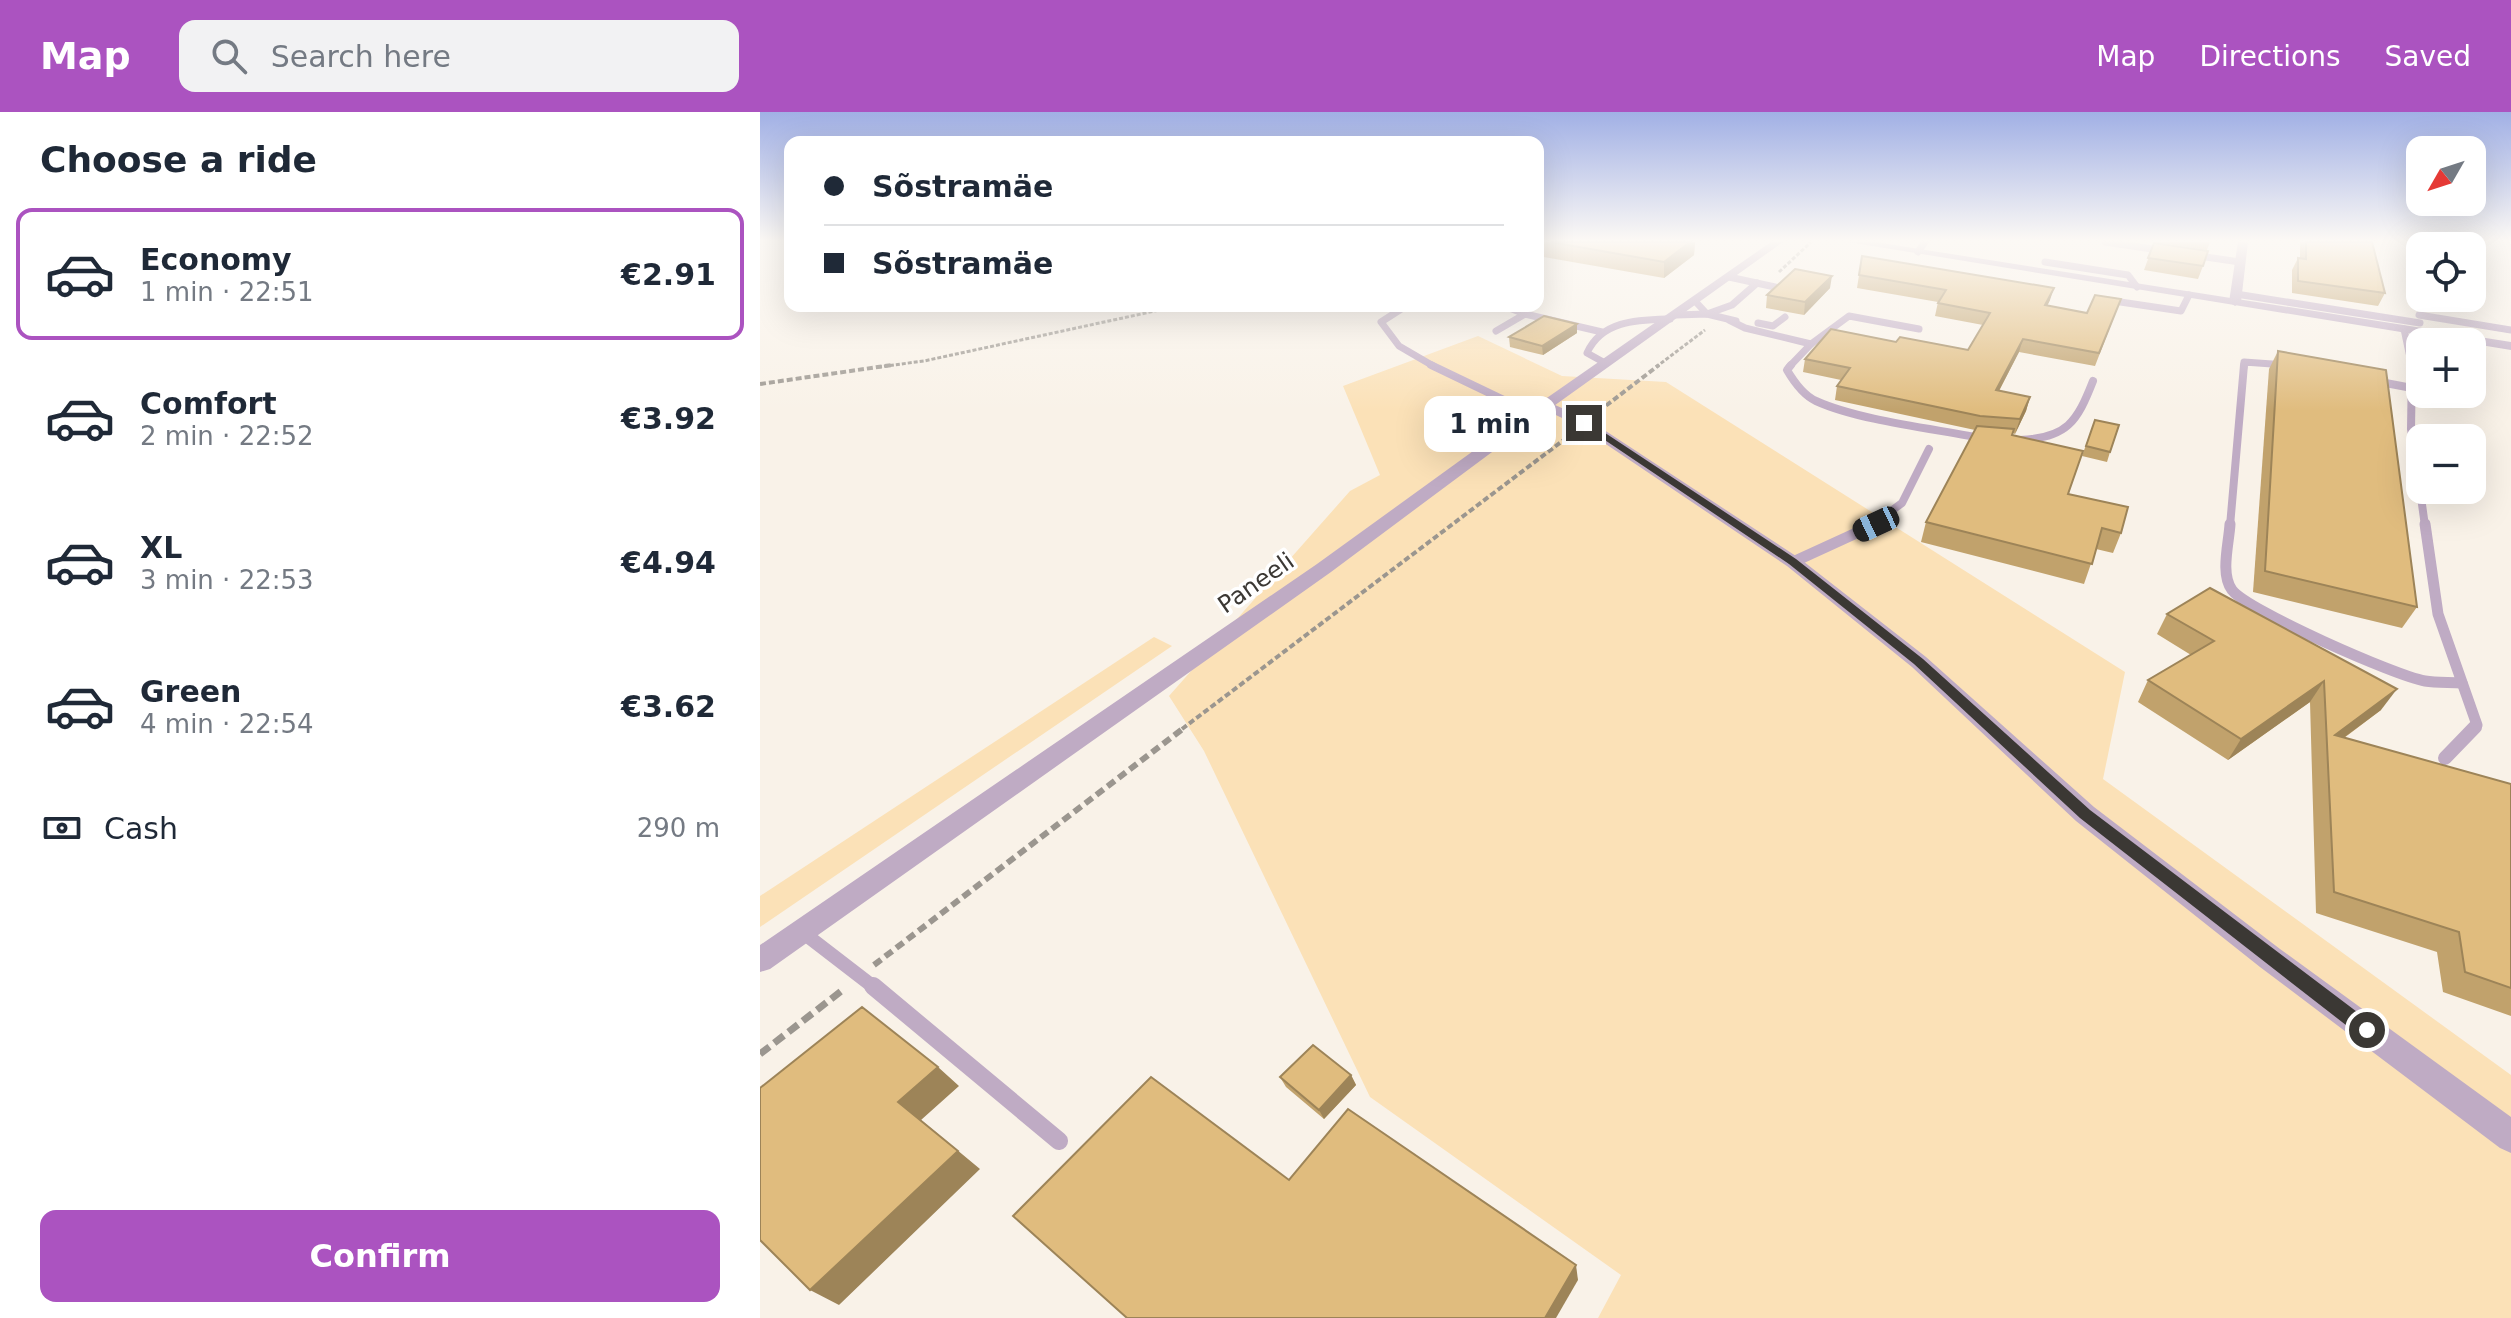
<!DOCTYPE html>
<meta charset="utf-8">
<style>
body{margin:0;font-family:"DejaVu Sans",sans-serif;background:#f2f2f3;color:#1f2937;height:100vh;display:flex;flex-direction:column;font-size:30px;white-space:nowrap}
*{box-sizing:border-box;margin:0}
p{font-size:26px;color:#747a83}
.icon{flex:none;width:44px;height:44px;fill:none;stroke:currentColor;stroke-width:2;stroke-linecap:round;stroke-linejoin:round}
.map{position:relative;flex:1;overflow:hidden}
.sheet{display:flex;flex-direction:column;background:#fff;width:760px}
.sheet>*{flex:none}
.hud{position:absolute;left:24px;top:24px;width:760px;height:176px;border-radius:16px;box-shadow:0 8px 32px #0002;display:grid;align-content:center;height:176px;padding:0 40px;background:#fff}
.needle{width:52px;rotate:231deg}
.fabs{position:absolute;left:1646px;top:24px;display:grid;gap:16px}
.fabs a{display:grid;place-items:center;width:80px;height:80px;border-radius:16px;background:#fff;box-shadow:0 8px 32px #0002;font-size:40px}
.end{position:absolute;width:36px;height:36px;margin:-18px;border:10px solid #3b3834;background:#fff;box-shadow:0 0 0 4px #fff}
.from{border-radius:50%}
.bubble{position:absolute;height:56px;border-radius:16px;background:#fff;box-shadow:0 8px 32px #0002;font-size:26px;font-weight:600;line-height:56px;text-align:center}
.car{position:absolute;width:24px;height:48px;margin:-24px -12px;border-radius:10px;box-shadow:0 0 6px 2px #0007;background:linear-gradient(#222 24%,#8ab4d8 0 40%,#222 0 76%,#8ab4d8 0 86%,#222 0)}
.hud b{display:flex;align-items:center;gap:28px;height:76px;font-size:30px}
.hud b+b{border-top:2px solid #e0e1e3}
.hud i{width:20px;height:20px;background:#1f2937}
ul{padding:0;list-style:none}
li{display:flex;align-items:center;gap:24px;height:132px;margin:0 16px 12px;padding:0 24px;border:4px solid transparent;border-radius:16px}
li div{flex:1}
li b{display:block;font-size:30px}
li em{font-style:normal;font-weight:600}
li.current{border-color:#ab53c0}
li>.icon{width:72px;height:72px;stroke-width:1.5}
h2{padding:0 40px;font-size:36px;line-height:96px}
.pay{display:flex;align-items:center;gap:20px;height:88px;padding:0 40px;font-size:30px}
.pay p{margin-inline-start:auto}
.primary-button{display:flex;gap:16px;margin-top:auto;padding:16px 40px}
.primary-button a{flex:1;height:92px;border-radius:16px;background:#ab53c0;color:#fff;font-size:32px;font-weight:600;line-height:92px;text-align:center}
header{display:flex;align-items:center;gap:48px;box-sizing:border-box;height:112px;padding:0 40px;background:#ab53c0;color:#fff}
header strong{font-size:38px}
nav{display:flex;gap:44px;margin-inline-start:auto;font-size:28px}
.search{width:560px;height:72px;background:#f2f2f3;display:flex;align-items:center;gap:20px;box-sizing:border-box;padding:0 28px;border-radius:16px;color:#747a83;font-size:30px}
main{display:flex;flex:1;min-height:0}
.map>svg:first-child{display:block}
</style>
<header>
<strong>Map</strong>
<div class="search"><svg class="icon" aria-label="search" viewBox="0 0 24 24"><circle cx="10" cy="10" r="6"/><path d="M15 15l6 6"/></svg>Search here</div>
<nav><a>Map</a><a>Directions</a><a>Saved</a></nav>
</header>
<main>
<section class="sheet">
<h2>Choose a ride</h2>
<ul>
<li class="current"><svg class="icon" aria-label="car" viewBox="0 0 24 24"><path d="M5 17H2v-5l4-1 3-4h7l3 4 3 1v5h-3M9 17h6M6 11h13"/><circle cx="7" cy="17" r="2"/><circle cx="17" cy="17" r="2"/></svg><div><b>Economy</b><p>1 min · 22:51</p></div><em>€2.91</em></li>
<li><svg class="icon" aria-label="car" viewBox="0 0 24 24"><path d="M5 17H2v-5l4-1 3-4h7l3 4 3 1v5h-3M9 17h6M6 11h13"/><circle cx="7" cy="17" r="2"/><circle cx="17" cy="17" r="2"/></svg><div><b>Comfort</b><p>2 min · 22:52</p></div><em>€3.92</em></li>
<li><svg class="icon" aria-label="car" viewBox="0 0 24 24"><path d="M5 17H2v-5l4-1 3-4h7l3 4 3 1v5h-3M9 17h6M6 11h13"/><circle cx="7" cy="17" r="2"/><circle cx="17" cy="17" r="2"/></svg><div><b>XL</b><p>3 min · 22:53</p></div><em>€4.94</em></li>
<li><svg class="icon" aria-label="car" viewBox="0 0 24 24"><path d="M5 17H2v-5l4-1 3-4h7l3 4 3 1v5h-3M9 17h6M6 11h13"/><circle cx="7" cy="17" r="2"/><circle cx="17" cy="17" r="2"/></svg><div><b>Green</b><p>4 min · 22:54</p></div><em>€3.62</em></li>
</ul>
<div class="pay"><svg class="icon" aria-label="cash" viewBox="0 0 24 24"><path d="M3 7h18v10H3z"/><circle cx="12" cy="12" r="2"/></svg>Cash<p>290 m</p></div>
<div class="primary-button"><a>Confirm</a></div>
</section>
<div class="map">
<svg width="1751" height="1206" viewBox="0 0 1751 1206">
<rect width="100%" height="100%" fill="#f9f2e8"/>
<g fill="#fbe1b7">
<path d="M718 224 802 264 906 270 1365 560 1343 667 1751 963V1206H838L861 1163 610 985 444 639 409 584 590 379 620 363 583 274Z"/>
<path d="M394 525 412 534 0 815V784Z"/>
</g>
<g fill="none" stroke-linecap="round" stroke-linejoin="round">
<g stroke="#9b968f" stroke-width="3" stroke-dasharray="4 2" stroke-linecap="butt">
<path d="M1019 160 1051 130"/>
<path d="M118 255 164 249 418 194"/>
<path d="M896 255 945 218"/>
</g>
<g stroke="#9b968f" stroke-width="4" stroke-dasharray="6 3" stroke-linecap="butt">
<path d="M0 272 132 253"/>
<path d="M839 299 899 253"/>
<path d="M422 617 809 324"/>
</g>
<path stroke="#9b968f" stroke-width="6" stroke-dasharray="9 5" stroke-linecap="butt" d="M114 853 425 615"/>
<path stroke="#9b968f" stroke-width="7" stroke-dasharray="12 6" stroke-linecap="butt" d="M0 942 84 877"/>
<g stroke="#bfabc4" stroke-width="7">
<path d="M1345 130 1406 139"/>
<path d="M1158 140 1165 130"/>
<path d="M1432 143 1480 150"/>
<path d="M1285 150 1368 163 1377 175"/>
<path d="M969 165 1015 175"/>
<path d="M1476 182 1660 211"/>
<path d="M1347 188 1421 199 1429 183"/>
<path d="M935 189 947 202 972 193 997 171"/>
<path d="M646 194 621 210 639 234 675 255"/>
<path d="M744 194 765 202"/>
<path d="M916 203 947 202 976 209"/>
<path d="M1659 203 1751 218"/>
<path d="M969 208 985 216 1051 232 1089 204 1159 217"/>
<path d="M998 211 1013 214 1025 205"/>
<path d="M1644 217 1652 255"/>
<path d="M736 219 765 202 842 220"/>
<path d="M845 251 827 241C842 208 878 208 910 207"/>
<path d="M1029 255 1051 232"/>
<path d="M1484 255V250L1526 253"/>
</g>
<g stroke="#bfabc4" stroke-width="8">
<path d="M671 253 773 302"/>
<path d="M1031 253 1027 258C1034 270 1043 283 1056 289 1100 309 1177 317 1226 327"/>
<path d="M1652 253 1651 317 1660 377"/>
<path d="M1615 269 1652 276"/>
<path d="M1260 328C1307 326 1317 310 1333 269"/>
<path d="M1660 378 1665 414"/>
<path d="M1111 414 1142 391 1169 337"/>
<path d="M1470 414 1484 253"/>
</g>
<g stroke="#bfabc4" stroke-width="11">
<path d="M1470 412C1469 431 1460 462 1472 478 1488 499 1636 564 1665 569 1677 571 1690 570 1702 571"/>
<path d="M1665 412 1678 502 1717 613 1713 617"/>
<path d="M1033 450 1116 412"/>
</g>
<g stroke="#bfabc4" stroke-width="14">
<path d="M1685 646 1715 615"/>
<path d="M41 819 115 876"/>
</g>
<path stroke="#bfabc4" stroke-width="18" d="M113 874 299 1029"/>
<g fill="#bfabc4" fill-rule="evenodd">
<path d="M1478 130H1488L1481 190 1475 194 1469 190Z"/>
<path d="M786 289 829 308 1039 446 1166 545 1334 695 1520 837 1751 1005V1041L1740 1036 1500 855 1316 709 1152 555 1027 454 819 314 781 296V290Z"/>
</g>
<g fill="#bfabc4" fill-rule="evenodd">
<path d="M1011 130H1023L791 296 571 460 10 857 0 860V833L557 452 781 290Z"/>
<path d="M1088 130H1115L1751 230V238Z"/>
</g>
</g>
<g fill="#c1a26c">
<path d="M778 130H935L934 143 904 166 778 144Z"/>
<path d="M1394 130H1450L1447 138Z"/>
<path d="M1540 130H1612L1625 181 1618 194 1532 181V158L1538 146H1540Z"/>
<path d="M1394 131 1443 154 1438 167 1384 158Z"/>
<path d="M1102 144 1290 188 1287 194 1327 201 1361 187 1335 254 1259 240 1239 279 1270 285 1266 299 1255 322 1253 321 1252 323 1308 382 1361 421 1353 441 1336 437 1324 472 1161 430 1166 410 1215 318 1075 288 1077 274 1081 268 1043 260 1045 247 1136 230 1208 238 1223 213 1175 204 1178 190 1097 176Z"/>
<path d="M1070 176 1044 203 1006 196 1007 183Z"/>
<path d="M817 212V221L783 243 750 235 749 225Z"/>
<path d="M1518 239 1657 495 1642 516 1493 480 1509 257Z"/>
<path d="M1335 308 1350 340 1347 350 1322 344Z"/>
<path d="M1450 476 1621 598 1584 626 1751 672V904L1683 880 1677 840 1556 801 1550 590 1468 648 1378 590 1388 568 1431 543 1397 522 1407 502Z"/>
<path d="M591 963 596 973 564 1007 526 975 520 965Z"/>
</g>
<g fill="#9d8458">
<path d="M930 130H935L934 143 904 166V150Z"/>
<path d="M1072 164 1070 176 1044 203 1045 190Z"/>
<path d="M1294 176 1290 188 1281 206 1285 193Z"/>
<path d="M817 212V221L783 243 782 234Z"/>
<path d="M1263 227 1259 240 1232 292 1236 278Z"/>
<path d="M1270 285 1266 299 1255 322 1260 307Z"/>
<path d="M1564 569 1550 590 1468 648 1481 627Z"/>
<path d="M1637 577 1621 598 1567 638 1575 623Z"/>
<path d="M178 955 199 974 161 1008 220 1057 79 1193 50 1178 138 990Z"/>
<path d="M591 963 596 973 564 1007 559 998Z"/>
<path d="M816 1153 818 1168 796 1206H785Z"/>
</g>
<g fill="#e0bc7e" stroke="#9d8458" stroke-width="2">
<path d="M791 130H930L904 150Z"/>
<path d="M1546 130H1612L1625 181 1538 169V146L1546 147Z"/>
<path d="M1394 131 1448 139 1443 154 1388 146Z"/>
<path d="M1102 144 1294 176 1285 193 1327 201 1335 183 1361 187 1339 241 1263 227 1236 278 1270 285 1260 307 1220 304 1077 274 1090 256 1045 247 1071 217 1136 230 1140 225 1208 238 1230 201 1178 191 1186 178 1099 163Z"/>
<path d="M1035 157 1072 164 1045 190 1007 183Z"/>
<path d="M784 204 817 212 782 234 749 225Z"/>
<path d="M1518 239 1626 258 1657 495 1505 459Z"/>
<path d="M1335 308 1359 313 1350 340 1326 334Z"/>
<path d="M1217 314 1254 317 1252 323 1323 339 1308 382 1368 395 1361 421 1342 416 1332 452 1166 410Z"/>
<path d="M1450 476 1637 577 1575 623 1751 672V876L1705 860 1699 820 1574 780 1564 569 1481 627 1388 568 1454 529 1407 502Z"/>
<path d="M102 895 178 955 138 990 198 1039 50 1178 0 1128V976Z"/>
<path d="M553 933 591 963 559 998 520 965Z"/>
<path d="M391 965 529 1068 588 997 816 1153 785 1206H367L253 1104Z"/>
</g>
<linearGradient id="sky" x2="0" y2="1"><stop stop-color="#a1b0e5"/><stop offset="0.43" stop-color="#fcf9f5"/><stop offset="1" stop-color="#fcf9f5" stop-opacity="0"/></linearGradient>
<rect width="1751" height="299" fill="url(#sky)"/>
<path fill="#3b3834" d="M821 309H827L1036 447 1163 547 1330 698 1613 912 1615 918 1613 924H1600L1320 706 1154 552 1029 452 821 312Z"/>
<g text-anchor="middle" stroke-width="7" stroke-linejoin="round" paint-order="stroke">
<g font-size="24" fill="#3b3834" stroke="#fff">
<text transform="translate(496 471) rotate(-35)" y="8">Paneeli</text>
</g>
</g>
</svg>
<div class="fabs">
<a><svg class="needle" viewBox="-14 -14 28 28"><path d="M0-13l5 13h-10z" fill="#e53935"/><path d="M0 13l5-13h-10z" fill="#747a83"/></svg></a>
<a><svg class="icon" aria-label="locate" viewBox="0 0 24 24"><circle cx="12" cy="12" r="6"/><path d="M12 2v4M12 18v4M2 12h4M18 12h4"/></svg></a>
<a>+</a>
<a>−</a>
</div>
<i class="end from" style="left:1607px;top:918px"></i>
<i class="end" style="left:824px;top:311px"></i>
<div class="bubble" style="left:664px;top:284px;width:132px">1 min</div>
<i class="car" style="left:1116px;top:412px;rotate:245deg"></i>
<div class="hud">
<b><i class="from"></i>Sõstramäe</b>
<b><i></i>Sõstramäe</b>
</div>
</div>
</main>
